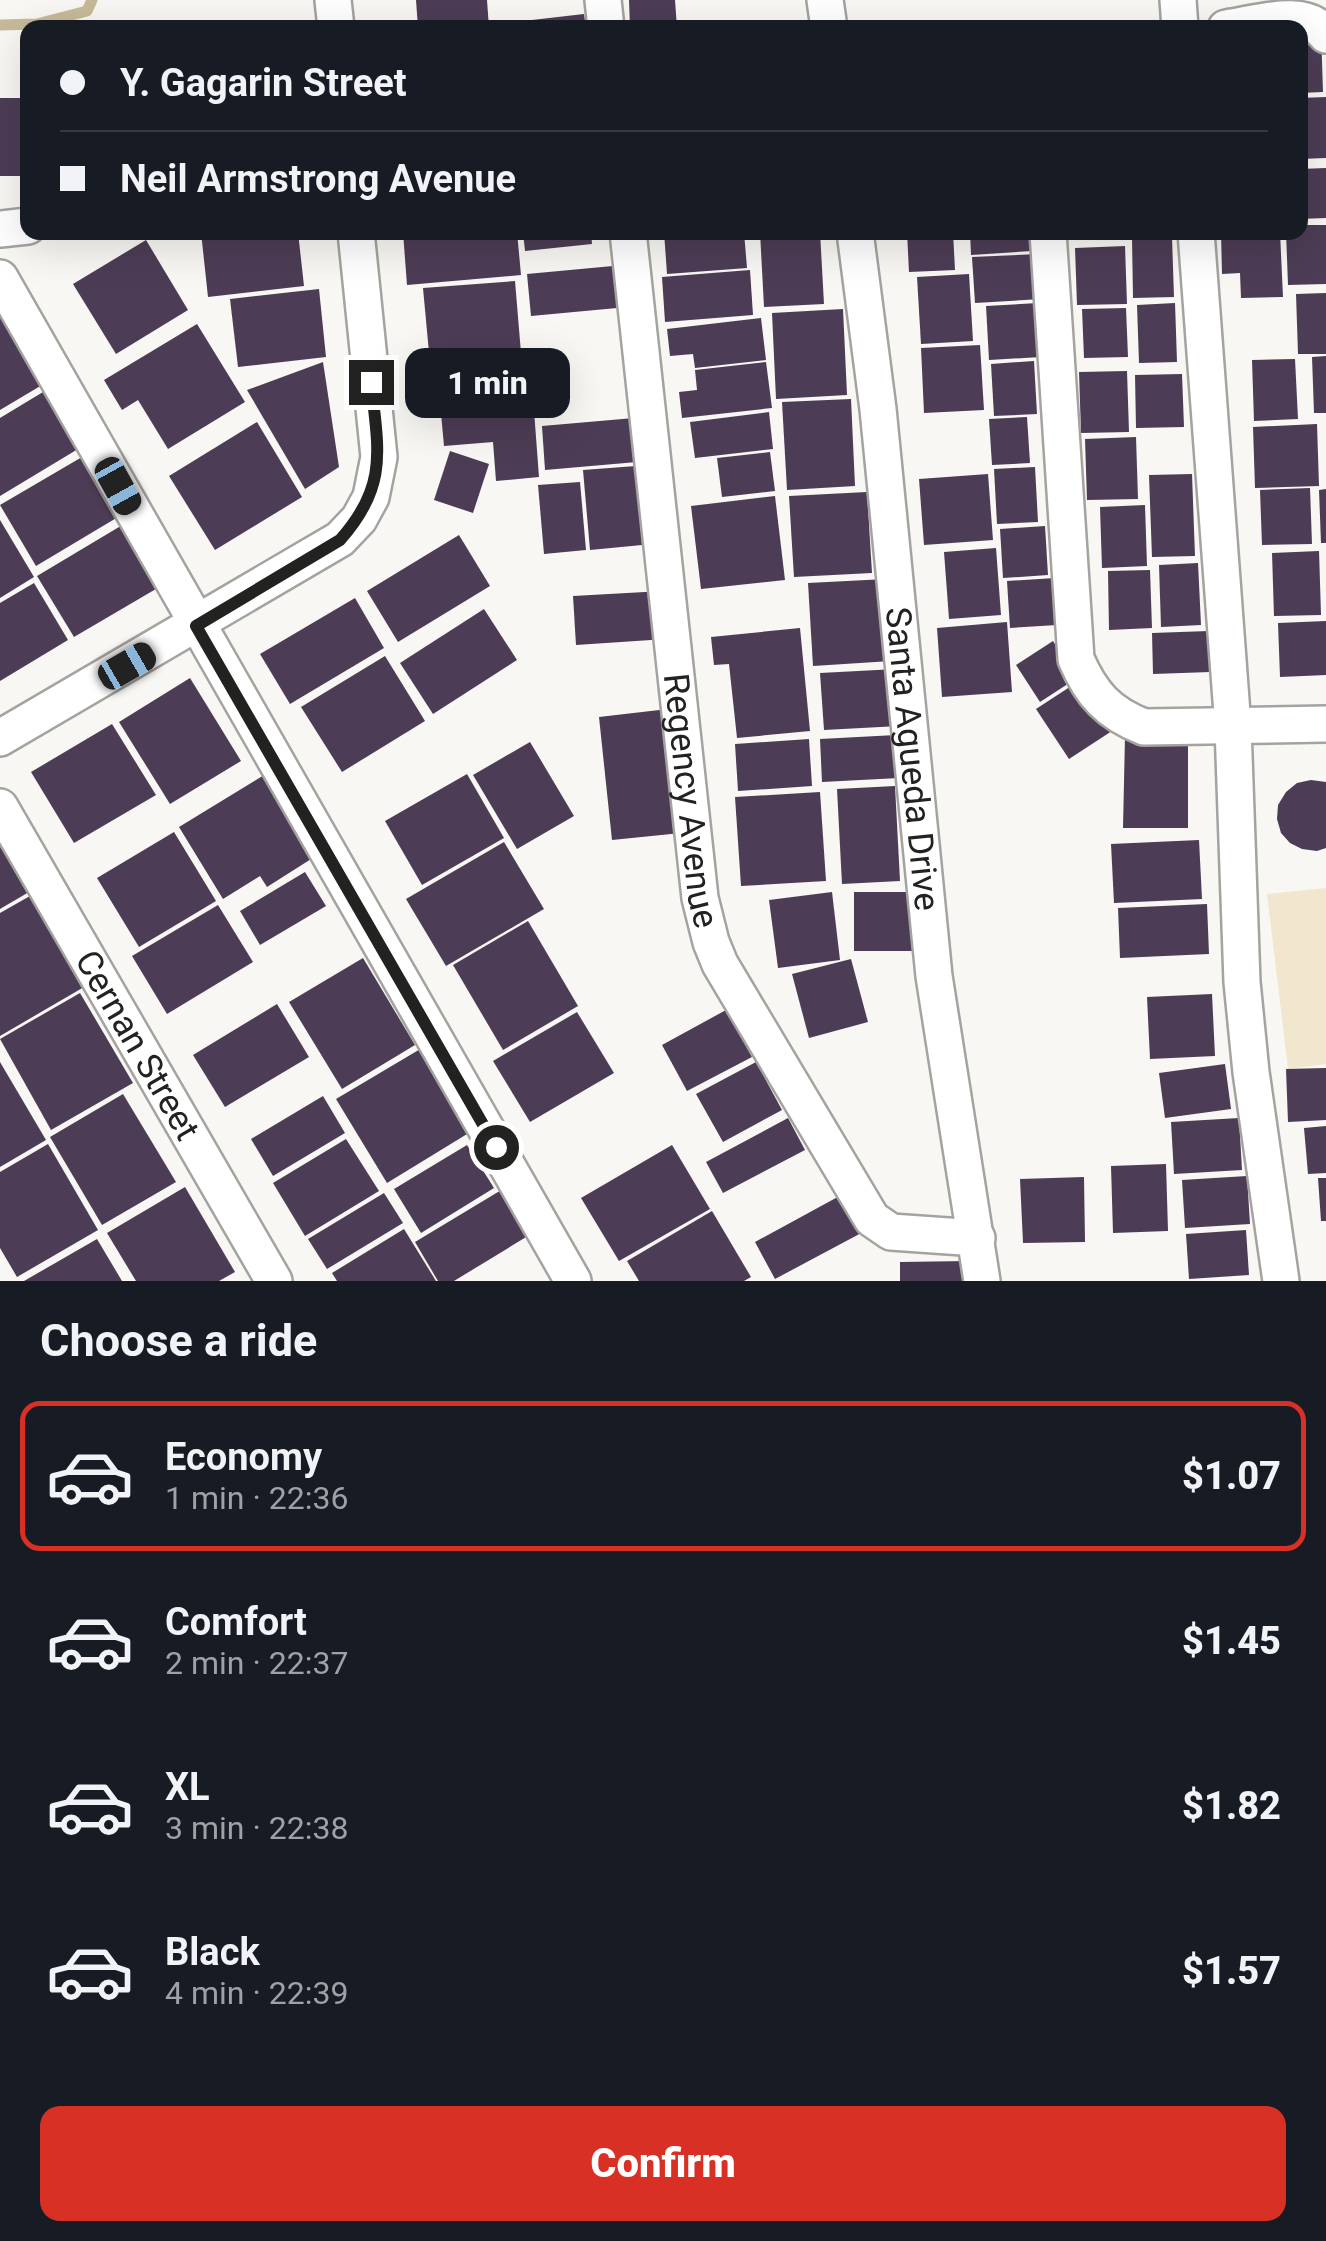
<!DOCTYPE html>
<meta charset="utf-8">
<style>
body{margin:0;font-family:Roboto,sans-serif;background:#242831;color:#f1f3f6;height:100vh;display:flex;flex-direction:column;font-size:38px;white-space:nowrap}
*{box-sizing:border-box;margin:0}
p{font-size:32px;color:#9ea1a6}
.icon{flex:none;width:55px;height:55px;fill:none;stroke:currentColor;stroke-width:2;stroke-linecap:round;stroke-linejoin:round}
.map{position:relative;height:1281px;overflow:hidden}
.side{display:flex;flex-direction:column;background:#171b24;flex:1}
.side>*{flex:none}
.guide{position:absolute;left:20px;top:20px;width:1288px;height:220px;border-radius:20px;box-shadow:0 10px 40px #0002;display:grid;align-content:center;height:220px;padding:0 40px;background:#171b24}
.end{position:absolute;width:45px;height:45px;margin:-22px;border:12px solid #222220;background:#fff;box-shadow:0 0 0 5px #fff}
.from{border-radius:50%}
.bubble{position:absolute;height:70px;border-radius:20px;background:#171b24;box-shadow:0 10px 40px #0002;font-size:32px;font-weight:800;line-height:70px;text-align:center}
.car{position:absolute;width:30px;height:60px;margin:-30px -15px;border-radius:12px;box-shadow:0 0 8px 2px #0007;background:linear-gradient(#222 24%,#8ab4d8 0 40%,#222 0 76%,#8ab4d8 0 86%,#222 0)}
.guide b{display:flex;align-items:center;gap:35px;height:95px;font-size:38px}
.guide b+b{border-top:2px solid #363941}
.guide i{width:25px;height:25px;background:#f1f3f6}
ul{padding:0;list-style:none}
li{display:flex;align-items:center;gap:30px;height:150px;margin:0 20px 15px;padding:0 20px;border:5px solid transparent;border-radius:20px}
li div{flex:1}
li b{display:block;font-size:38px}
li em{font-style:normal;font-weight:800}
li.on{border-color:#d93025}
li>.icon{width:90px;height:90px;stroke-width:1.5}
h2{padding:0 40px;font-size:45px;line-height:120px}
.button{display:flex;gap:20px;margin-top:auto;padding:20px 40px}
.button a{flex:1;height:115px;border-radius:20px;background:#d93025;color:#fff;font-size:40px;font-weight:800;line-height:115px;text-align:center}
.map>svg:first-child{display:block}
</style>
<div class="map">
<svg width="1326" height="1281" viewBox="0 0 1326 1281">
<rect width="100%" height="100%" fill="#f8f7f3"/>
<path fill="#f1e7ce" d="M1326 888V1064L1288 1069 1267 894Z"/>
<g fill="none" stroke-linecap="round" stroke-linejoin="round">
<path stroke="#c6ba99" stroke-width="11" d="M0 25 37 24 87 11 92 0"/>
</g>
<g fill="#4d3c55">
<path d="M416 0H487L489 28H418Z"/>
<path d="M629 0H675L677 28H630Z"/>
<path d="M584 14 586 28H507L506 23Z"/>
<path d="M1300 31H1321L1323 92 1300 93Z"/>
<path d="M1326 97V158L1300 159V98Z"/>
<rect x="0" y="98" width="28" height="78"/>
<path d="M1326 168V218L1300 219V169Z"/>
<path d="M1300 225H1326V284L1288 285 1286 232H1300Z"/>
<path d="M201 232H298L304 286 208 297Z"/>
<path d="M403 232H517L521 275 407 285Z"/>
<path d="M523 232H591L592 244 525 251Z"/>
<path d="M664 232H744L747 268 667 274Z"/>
<path d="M760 232H820L824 304 764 307Z"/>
<path d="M907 232H953L955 270 909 272Z"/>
<path d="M970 232H1031L1032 251 971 255Z"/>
<path d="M1075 232H1121V237L1075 238Z"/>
<path d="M1221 232H1280L1283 297 1241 298 1240 273 1222 274Z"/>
<path d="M1172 237 1174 297 1133 298 1132 238Z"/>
<path d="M146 240 188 310 116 354 73 284Z"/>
<path d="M1125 246 1127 304 1077 305 1075 248Z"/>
<path d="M1039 254 1041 299 975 303 972 257Z"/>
<path d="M613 266 617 308 531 316 527 274Z"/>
<path d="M750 270 753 315 665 322 662 277Z"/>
<path d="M969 274 973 341 921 344 917 277Z"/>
<path d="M515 281 523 377 432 385 423 288Z"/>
<path d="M319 289 326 357 238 367 230 299Z"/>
<path d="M1326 293V354H1298L1296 294Z"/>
<path d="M1038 303 1041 357 989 360 986 306Z"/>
<path d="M1175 303 1177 362 1139 363 1137 305Z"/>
<path d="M1126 308 1128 357 1084 358 1082 309Z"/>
<path d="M843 309 847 395 776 399 772 313Z"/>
<path d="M0 315 42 385 0 410Z"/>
<path d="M761 318 766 360 695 368 693 354 670 356 667 329Z"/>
<path d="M197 324 245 402 168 449 138 400 122 410 104 380Z"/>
<path d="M980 345 984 410 924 413 921 348Z"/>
<path d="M1326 356V413H1314L1312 357Z"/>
<path d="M1295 359 1298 419 1254 421 1252 360Z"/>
<path d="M1034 361 1037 414 994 416 991 364Z"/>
<path d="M323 362 339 467 305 489 247 390Z"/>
<path d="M766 362 772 408 682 418 679 392 697 390 695 370Z"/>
<path d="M1127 371 1129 432 1081 433 1079 372Z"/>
<path d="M1182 374 1184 427 1136 428 1135 375Z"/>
<path d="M532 384 539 477 496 481 493 442 444 446 439 392Z"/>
<path d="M43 392 78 449 0 496V418Z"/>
<path d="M851 399 855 486 787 490 782 402Z"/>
<path d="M769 412 773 449 695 458 690 422Z"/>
<path d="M1027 417 1030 463 992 465 989 419Z"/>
<path d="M634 418 637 462 545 470 542 426Z"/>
<path d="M257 422 302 497 215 550 169 476Z"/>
<path d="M1317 424 1319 486 1255 488 1253 427Z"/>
<path d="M1136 437 1138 499 1087 500 1085 439Z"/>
<path d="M450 451 489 464 473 513 434 500Z"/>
<path d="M770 452 775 491 722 497 717 458Z"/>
<path d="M82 457 118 517 36 566 0 505Z"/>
<path d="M636 466 642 545 590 550 583 470Z"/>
<path d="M1035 467 1038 522 997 524 994 469Z"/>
<path d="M988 474 993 540 924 545 919 479Z"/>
<path d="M1192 474 1195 556 1152 557 1149 475Z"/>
<path d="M580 482 586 550 544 554 538 485Z"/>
<path d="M1310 488 1312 544 1262 545 1260 490Z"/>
<path d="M1326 489V543H1321L1319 490Z"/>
<path d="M867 492 872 573 794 577 789 496Z"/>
<path d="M775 496 785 580 701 589 691 506Z"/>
<path d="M1145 505 1147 566 1102 568 1100 507Z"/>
<path d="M0 520 34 577 0 598Z"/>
<path d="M124 524 161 586 74 637 37 576Z"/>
<path d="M1045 526 1048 575 1003 578 1000 529Z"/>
<path d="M459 535 490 586 398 642 367 591Z"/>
<path d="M996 548 1001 615 949 619 944 552Z"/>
<path d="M1319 551 1321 615 1274 616 1272 553Z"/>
<path d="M1198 563 1201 625 1161 627 1159 565Z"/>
<path d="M1150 570 1152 628 1109 630 1108 571Z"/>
<path d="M1055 578 1057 625 1010 628 1007 581Z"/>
<path d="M886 579 891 661 813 666 808 583Z"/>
<path d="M34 583 68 640 0 681V603Z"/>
<path d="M663 591 666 639 576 645 573 596Z"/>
<path d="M355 598 384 648 290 704 260 654Z"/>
<path d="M484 609 517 660 433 714 400 663Z"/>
<path d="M1326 621V675L1280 677 1278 623Z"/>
<path d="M1007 622 1012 692 942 697 937 628Z"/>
<path d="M800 628 810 731 737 738 729 664 714 665 711 637Z"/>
<path d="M1209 631 1210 672 1153 674 1152 633Z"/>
<path d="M1053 641 1077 678 1040 702 1016 665Z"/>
<path d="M385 656 425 721 342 772 301 707Z"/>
<path d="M896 669 899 726 824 730 820 673Z"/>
<path d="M190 678 241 761 170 804 119 722Z"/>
<path d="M1082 679 1115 729 1069 759 1036 709Z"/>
<path d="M668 709 681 833 612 840 599 717Z"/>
<path d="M112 724 156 795 74 843 31 772Z"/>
<path d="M896 735 899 778 822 782 820 739Z"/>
<path d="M1125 736 1188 737V828H1123Z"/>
<path d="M809 739 812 786 738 791 735 744Z"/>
<path d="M530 742 574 816 517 849 473 775Z"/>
<path d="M269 772 319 854 267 887 260 876 223 899 179 827Z"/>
<path d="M467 774 504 838 422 885 385 821Z"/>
<path d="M1311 780 1326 782V848L1317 851 1302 849 1290 843 1281 833 1277 819 1278 805 1286 792 1297 783Z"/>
<path d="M895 786 900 881 842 884 837 789Z"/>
<path d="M820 792 826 881 741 886 735 797Z"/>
<path d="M174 832 216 901 139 947 97 878Z"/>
<path d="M1199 840 1202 899 1114 903 1111 844Z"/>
<path d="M504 842 544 909 446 966 406 899Z"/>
<path d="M0 844 29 892 0 909Z"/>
<path d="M305 872 326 906 260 945 240 911Z"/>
<path d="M832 892 840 960 778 968 769 900Z"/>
<rect x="854" y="892" width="69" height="59"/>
<path d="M30 896 84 987 0 1036V913Z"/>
<path d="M1207 904 1209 954 1120 958 1118 908Z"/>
<path d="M218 905 253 962 167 1014 132 956Z"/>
<path d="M528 921 578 1006 503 1050 453 965Z"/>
<path d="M363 958 415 1045 342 1089 289 1002Z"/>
<path d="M851 959 868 1022 809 1038 792 974Z"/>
<path d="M80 993 133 1083 51 1130 0 1039Z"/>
<path d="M1212 994 1215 1056 1150 1059 1147 997Z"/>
<path d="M277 1004 309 1057 225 1107 193 1055Z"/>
<path d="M726 1010 752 1057 687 1091 662 1045Z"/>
<path d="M577 1012 614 1073 530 1122 493 1061Z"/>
<path d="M422 1048 472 1131 387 1183 336 1099Z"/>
<path d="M0 1062 46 1140 0 1167Z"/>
<path d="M756 1062 782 1110 723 1142 696 1094Z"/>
<path d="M1225 1064 1231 1109 1165 1118 1159 1073Z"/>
<path d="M1326 1068V1120L1288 1122 1286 1069Z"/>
<path d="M123 1094 176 1182 102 1225 50 1137Z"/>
<path d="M323 1096 345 1133 273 1176 251 1139Z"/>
<path d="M788 1118 805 1150 723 1193 706 1162Z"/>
<path d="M1239 1118 1242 1170 1174 1174 1171 1122Z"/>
<path d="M1326 1126V1173L1308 1174 1304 1128Z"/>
<path d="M346 1139 379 1191 305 1236 273 1183Z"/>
<path d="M48 1144 98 1230 17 1277 0 1248V1172Z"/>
<path d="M467 1145 494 1188 421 1233 394 1189Z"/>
<path d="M672 1145 710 1209 619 1261 581 1198Z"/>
<path d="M1166 1164 1168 1231 1113 1233 1111 1166Z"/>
<path d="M1247 1176 1250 1224 1185 1228 1182 1180Z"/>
<path d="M1084 1177 1085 1242 1023 1243 1020 1179Z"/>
<path d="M1318 1178H1326V1221H1321Z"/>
<path d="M513 1183 541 1228 454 1281H438L415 1242Z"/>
<path d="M185 1187 235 1272 219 1281H136L107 1233Z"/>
<path d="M384 1193 403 1223 327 1269 308 1239Z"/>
<path d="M845 1193 865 1231 775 1279 755 1242Z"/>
<path d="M712 1211 751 1277 744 1281H639L627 1261Z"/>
<path d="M404 1229 436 1281H337L332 1273Z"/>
<path d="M1246 1230 1249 1275 1189 1279 1186 1234Z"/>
<path d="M97 1239 122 1281H24Z"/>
<path d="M968 1261 969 1281H900V1262Z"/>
</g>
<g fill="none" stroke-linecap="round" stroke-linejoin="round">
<g stroke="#a4a39f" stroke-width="40">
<g id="minor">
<path d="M333 0 336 28"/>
<path d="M603 0 606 28"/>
<path d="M825 0 829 28"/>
<path d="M1178 0 1180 28"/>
<path d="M1226 28C1256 24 1306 6 1326 35"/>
<path d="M0 229 28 226"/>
<path id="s1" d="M628 232 700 898 711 942 720 964 872 1219 891 1232 977 1238"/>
<path id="s2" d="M855 232 878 409 934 976 982 1281"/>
<path d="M1048 232 1076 659C1091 694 1108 713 1144 727L1326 724"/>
<path d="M1196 232 1233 727 1242 982 1251 1072 1281 1281"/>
<path d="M0 278 573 1281"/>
<path d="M0 738 340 539 359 519 371 497 379 457 356 232"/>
<path id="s3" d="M0 807 274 1281"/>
</g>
</g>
<use href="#minor" stroke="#fff" stroke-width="35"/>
</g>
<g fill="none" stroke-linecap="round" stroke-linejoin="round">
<path stroke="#222220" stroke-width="12" d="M371 382C378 449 389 485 340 540L196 626 496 1147"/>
</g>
<g text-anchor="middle" stroke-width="10" stroke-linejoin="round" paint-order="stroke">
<g font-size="35" fill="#222220" stroke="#fff">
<text dy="12" stroke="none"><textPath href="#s2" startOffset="530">Santa Agueda Drive</textPath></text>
<text dy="12" stroke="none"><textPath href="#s1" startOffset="572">Regency Avenue</textPath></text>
<text dy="12" stroke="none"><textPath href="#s3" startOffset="275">Cernan Street</textPath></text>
</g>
</g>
</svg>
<i class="end from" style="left:496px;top:1147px"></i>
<i class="end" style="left:371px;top:382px"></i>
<div class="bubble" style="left:405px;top:348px;width:165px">1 min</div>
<i class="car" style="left:118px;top:486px;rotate:151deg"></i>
<i class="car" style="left:127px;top:666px;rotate:60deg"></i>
<div class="guide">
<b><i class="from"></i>Y. Gagarin Street</b>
<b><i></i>Neil Armstrong Avenue</b>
</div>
</div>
<section class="side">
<h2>Choose a ride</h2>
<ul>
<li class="on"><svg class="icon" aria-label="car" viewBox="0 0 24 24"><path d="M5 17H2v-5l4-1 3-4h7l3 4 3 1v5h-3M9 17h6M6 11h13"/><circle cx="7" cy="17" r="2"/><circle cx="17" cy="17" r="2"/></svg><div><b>Economy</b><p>1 min · 22:36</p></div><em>$1.07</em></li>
<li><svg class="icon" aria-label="car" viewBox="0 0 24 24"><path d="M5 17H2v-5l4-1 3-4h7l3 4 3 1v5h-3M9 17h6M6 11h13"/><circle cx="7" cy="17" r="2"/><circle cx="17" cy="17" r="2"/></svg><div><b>Comfort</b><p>2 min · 22:37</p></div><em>$1.45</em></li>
<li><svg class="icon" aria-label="car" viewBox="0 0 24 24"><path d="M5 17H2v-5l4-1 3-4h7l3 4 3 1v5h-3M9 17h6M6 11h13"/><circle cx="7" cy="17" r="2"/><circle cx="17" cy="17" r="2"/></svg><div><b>XL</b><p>3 min · 22:38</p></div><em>$1.82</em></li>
<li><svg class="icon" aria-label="car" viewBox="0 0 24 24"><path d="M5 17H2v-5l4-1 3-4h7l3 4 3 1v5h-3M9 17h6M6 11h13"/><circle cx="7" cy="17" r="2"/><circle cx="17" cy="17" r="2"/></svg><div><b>Black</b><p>4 min · 22:39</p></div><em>$1.57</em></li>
</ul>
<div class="button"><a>Confirm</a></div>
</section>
